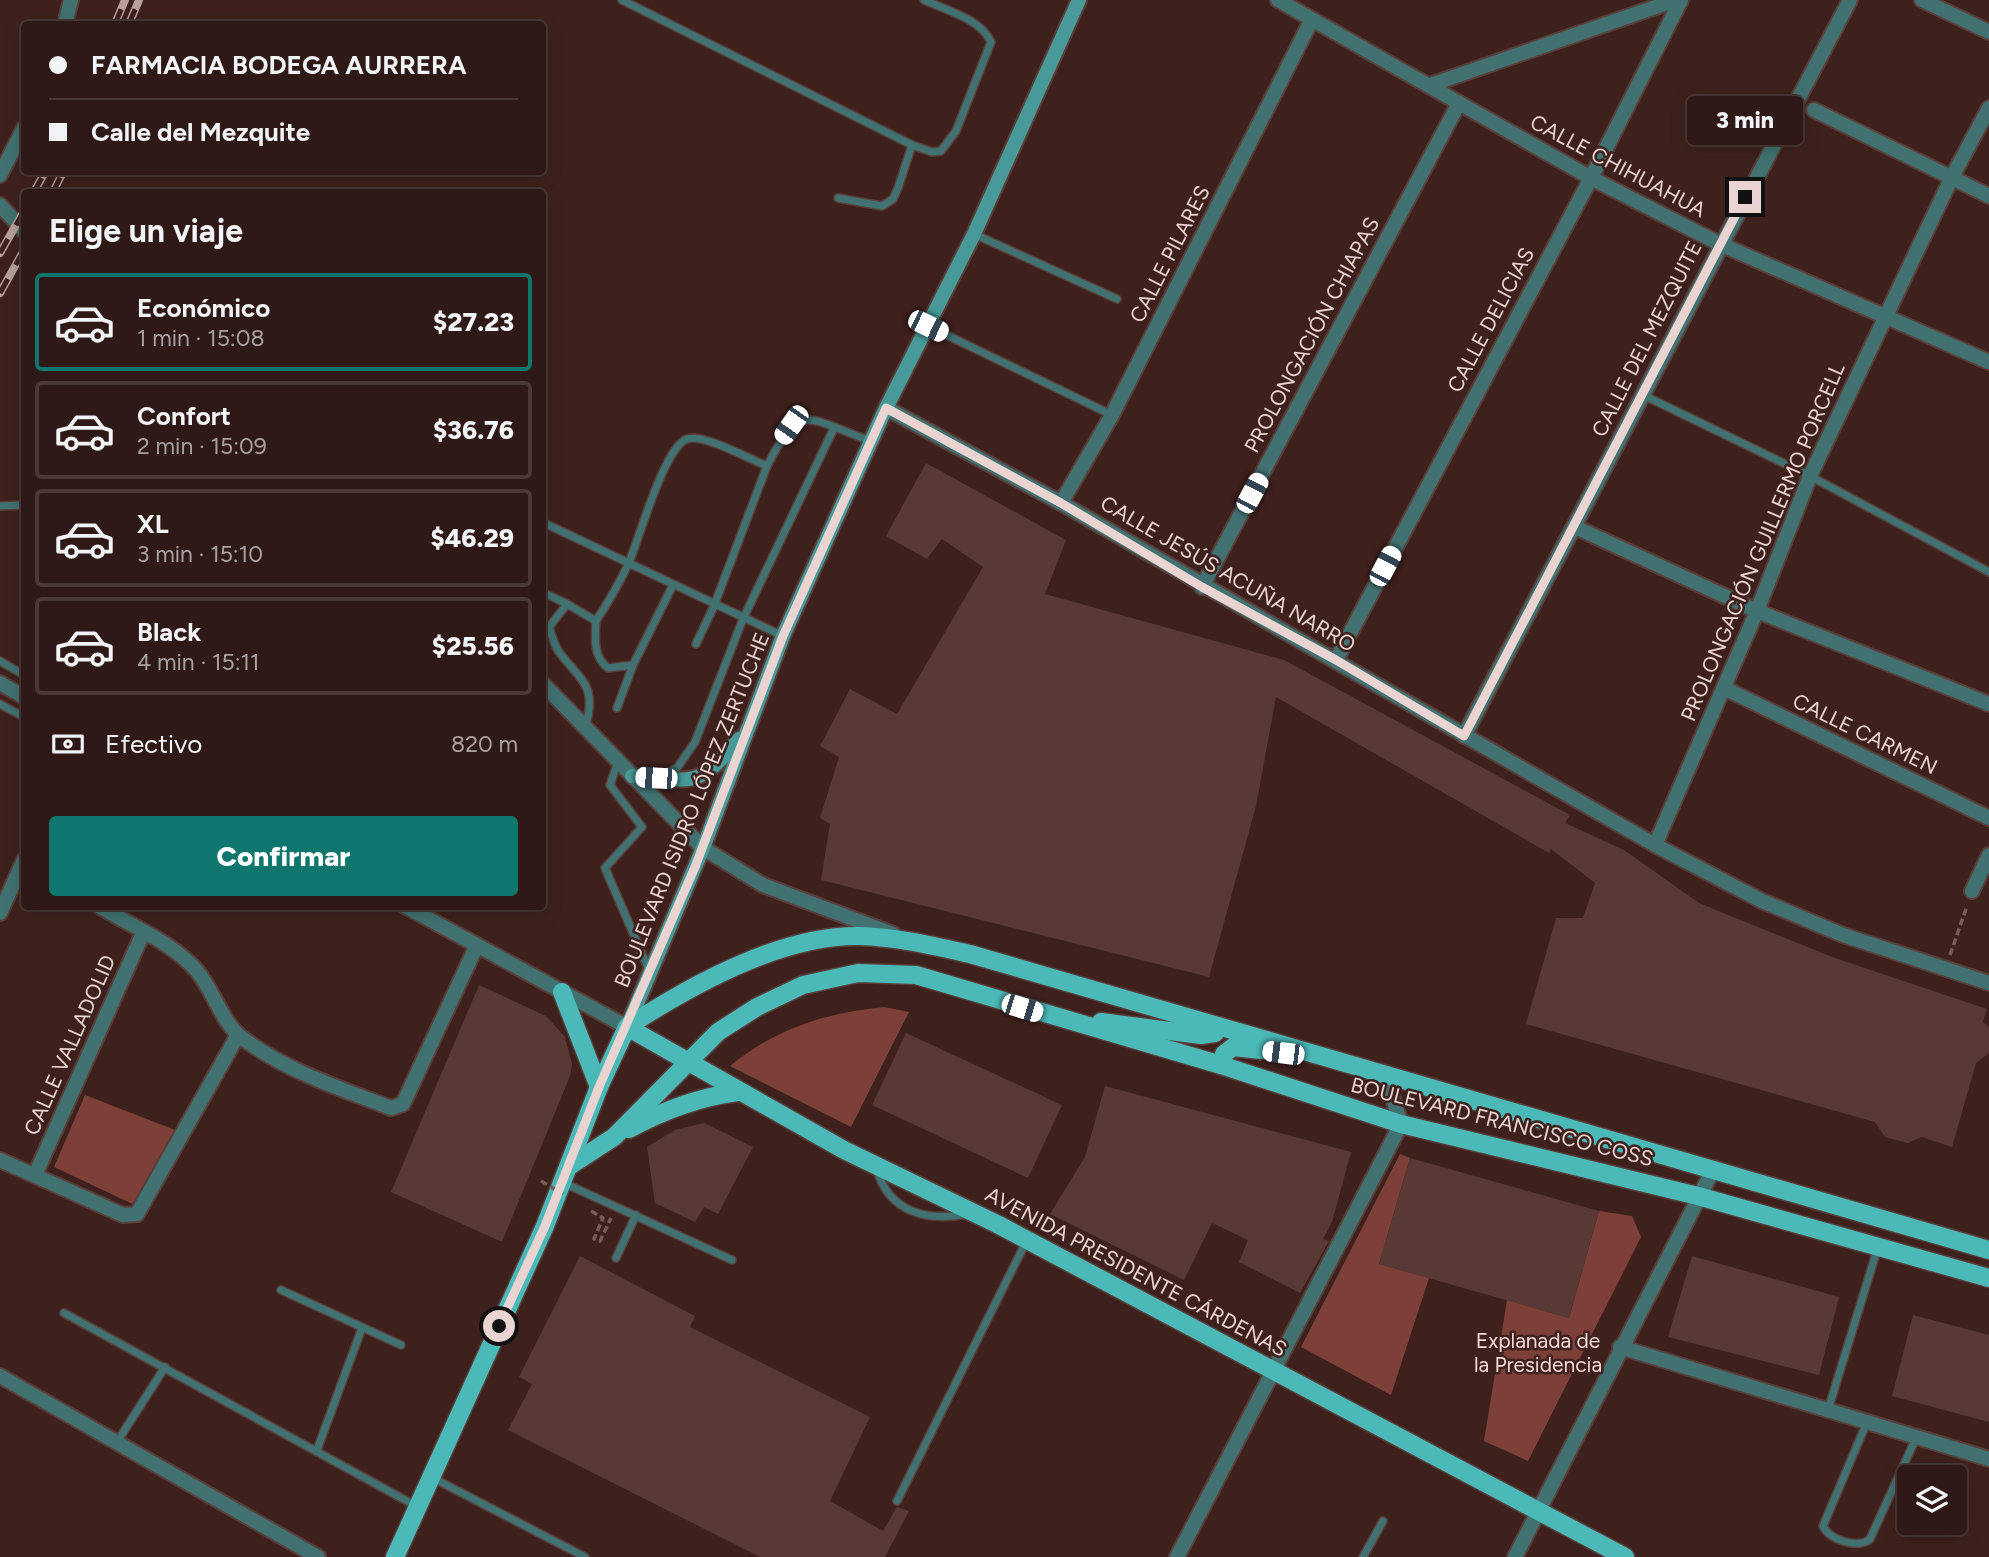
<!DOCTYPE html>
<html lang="es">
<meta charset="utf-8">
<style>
body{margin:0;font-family:Figtree,sans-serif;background:#3a2623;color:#f1f3f6;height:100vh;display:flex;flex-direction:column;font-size:26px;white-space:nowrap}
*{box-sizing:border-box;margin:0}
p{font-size:23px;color:#a7a0a1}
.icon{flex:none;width:38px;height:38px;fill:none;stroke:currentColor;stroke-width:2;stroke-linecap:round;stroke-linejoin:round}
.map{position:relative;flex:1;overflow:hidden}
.details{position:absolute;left:21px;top:189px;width:525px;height:721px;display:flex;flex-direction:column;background:#2e1916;border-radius:7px;box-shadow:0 4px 18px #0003,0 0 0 2px #493835}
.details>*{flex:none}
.banner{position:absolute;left:21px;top:21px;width:525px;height:154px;border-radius:7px;box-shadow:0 4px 18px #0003,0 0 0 2px #493835;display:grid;align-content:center;height:154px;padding:0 28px;background:#2e1916}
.buttons{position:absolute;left:1897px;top:1465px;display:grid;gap:14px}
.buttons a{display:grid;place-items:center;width:70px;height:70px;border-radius:7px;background:#2e1916;box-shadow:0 4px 18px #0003,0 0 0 2px #493835;font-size:35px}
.end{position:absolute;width:32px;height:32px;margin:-16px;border:9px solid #e9d4d1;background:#111;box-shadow:0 0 0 4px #111}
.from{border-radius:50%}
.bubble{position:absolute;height:49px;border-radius:7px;background:#2e1916;box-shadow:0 4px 18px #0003,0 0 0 2px #493835;font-size:23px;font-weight:800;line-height:49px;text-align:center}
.car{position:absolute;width:21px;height:42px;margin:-21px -10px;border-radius:9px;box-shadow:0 0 5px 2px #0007;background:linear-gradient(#fff 24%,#345 0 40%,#fff 0 76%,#345 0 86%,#fff 0)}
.banner b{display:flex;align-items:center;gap:24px;height:66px;font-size:26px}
.banner b+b{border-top:2px solid #493835}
.banner i{width:18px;height:18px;background:#f1f3f6}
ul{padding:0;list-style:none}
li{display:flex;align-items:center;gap:21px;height:98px;margin:0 14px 10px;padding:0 14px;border:4px solid #493835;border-radius:7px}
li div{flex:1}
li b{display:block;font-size:26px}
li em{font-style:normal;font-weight:800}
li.on{border-color:#0f766e}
li>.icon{width:63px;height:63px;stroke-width:1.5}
h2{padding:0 28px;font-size:32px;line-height:84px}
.pay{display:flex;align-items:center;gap:18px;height:77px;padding:0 28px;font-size:26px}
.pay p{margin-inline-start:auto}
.cta{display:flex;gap:14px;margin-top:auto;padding:14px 28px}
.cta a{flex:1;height:80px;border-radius:7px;background:#0f766e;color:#fff;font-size:28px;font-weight:800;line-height:80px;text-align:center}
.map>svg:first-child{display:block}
</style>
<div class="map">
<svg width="1989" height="1557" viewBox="0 0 1989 1557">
<rect width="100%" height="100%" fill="#3e211d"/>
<g fill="#7c4039">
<path d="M884 1007 909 1012 851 1127 730 1066C776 1028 826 1013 884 1007Z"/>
<path d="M85 1095 175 1130 139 1207 54 1167Z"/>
<path d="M1400 1154 1410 1158 1379 1264 1429 1278 1391 1395 1301 1347Z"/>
<path d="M1599 1211 1632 1216 1641 1237 1528 1461 1484 1441 1507 1300 1569 1318Z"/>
</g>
<g fill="#593935">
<path d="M926 463 1066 540 1045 594 1284 660 1570 815 1565 823 1624 850 1699 903 1832 957 1987 1009 1983 1022 1989 1027V1053L1976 1063 1952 1147 1922 1137 1908 1143 1885 1137 1875 1122 1526 1024 1556 918H1583L1595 883 1551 849 1549 853 1276 697 1256 806 1209 977 821 880 830 824 820 818 839 757 820 746 850 689 897 714 983 567 942 539 927 559 886 536Z"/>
<path d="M479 985 546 1016 565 1037 572 1064 570 1076 502 1242 391 1192Z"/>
<path d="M906 1033 1062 1105 1028 1178 872 1105Z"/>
<path d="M1105 1086 1351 1152 1332 1222 1323 1239 1329 1241 1300 1293 1239 1262 1248 1240 1212 1223 1184 1280 1050 1214 1085 1157Z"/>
<path d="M704 1123 753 1147 718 1214 704 1207 695 1222 655 1203 647 1147 675 1130Z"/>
<path d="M1410 1158 1599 1211 1569 1318 1379 1264Z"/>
<path d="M580 1256 695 1316 690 1327 870 1417 830 1501 883 1531 897 1507 909 1511 885 1557H760L508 1430 532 1384 519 1377Z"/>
<path d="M1692 1256 1839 1297 1819 1375 1668 1337Z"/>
<path d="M1913 1315 1989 1335V1422L1892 1396Z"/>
</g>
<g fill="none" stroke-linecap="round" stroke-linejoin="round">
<g stroke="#593e3a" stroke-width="10">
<g id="service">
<path d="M622 0 912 145 932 152 941 151 956 131 991 42C981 19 946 10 924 0"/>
<path d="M838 198 882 206 893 199 898 188 912 145"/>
<path d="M974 234 1117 299"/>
<path d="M928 326 1112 415"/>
<path d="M1641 394 1810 476 1989 572"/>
<path d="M0 506 24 505"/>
<path d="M542 522 783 636"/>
<path d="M542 592 567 604"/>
<path d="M596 621C595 638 593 657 608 668L633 665 673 585"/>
<path d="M549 627 567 604 596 621C608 603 618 585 628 565 639 540 664 447 687 439 703 433 749 459 767 466 802 398 809 420 871 441"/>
<path d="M549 627C552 635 554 645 559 652 581 681 597 685 586 725"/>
<path d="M696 644 714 606 767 466"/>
<path d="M0 661 24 675"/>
<path d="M0 704 24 717"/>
<path d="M617 708 633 665"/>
<path d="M618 762 610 785 642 827 605 868 649 970"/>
<path d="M662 775 677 768 695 742 743 619 834 428"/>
<path d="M877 1170C889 1212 927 1222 967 1214"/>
<path d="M564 1183 732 1260"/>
<path d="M616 1258 636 1215"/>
<path d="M281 1290 401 1345"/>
<path d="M64 1313 416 1506"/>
<path d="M1828 1410 1878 1247"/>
<path d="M1867 1422 1823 1526C1829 1540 1858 1549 1870 1539L1916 1438"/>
<path d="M117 1442 165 1367"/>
<path d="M317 1450 362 1328"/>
<path d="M433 1478 585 1557"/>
<path d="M897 1501 1027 1240"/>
<path d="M1363 1557 1383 1521"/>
</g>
</g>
<g stroke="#593e3a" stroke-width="18">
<g id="minor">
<path d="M1278 0 1591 178 1720 244 1989 362"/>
<path d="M1922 0 1989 32"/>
<path d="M65 24 71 0"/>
<path d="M1430 85 1676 0"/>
<path d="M1814 110 1989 196"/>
<path d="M0 175 24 128"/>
<path d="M886 408 1061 503 1655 845 1762 901 1843 935 1989 983"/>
<path d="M1061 503 1112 415 1311 21"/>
<path d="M1575 527 1757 611 1989 704"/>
<path d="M1202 587 1459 103"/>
<path d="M1336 660 1591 178 1681 0"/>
<path d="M1724 688 1989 818"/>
<path d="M1464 736 1850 0"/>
<path d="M1655 845 1757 611 1810 476 1952 177 1989 108"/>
<path d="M1972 891 1989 855"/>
<path d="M99 906C131 926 172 942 197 971 213 990 222 1022 241 1037 285 1071 340 1088 391 1108L403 1104 477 945"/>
<path d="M0 913 24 860"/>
<path d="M0 1160 123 1215 137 1214 238 1035"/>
<path d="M35 1175 143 933"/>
<path d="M1620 1347 1989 1459"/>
<path d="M0 1376 318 1557"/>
<path d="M1177 1557 1401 1124 1386 1076"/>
<path d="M1515 1557 1714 1168"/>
</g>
</g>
<g stroke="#593e3a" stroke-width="18">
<g id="tertiary">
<path d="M0 205 24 231"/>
<path d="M0 683 24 697"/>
<path d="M542 683 703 848 763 885 893 934"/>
<path d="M405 906 627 1027"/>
</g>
</g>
<g stroke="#593e3a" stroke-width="18">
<g id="secondary">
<path d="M632 776C695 780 696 790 739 739"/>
<path d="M627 1027 703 848 783 636 886 408 974 234 1079 0"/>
</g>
</g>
<g stroke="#593e3a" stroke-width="21">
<g id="primary">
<path d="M562 992 599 1087"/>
<path d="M1101 1022 1201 1035 1215 1033"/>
<path d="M627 1027C691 985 781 935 859 936 896 937 934 946 970 954L1989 1250"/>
<path d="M627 1027 844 1150 997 1224 1625 1557"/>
<path d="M1221 1065 1224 1054 1233 1047 1261 1050"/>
<path d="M629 1129C664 1110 699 1097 738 1092"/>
<path d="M571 1165 614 1137 718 1032 757 1007 803 985 858 973 916 975 1221 1065 1401 1124 1698 1196 1989 1278"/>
<path d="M395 1557 545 1226 599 1087 627 1027"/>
</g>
</g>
<g stroke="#775d59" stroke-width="3.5" stroke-dasharray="7 3.5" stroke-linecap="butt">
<path d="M1950 955 1967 906"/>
<path d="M591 1211 603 1218 594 1239 600 1241 611 1218"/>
</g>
<use href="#service" stroke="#417271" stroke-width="7"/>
<use href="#minor" stroke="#417271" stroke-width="14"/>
<use href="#tertiary" stroke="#417271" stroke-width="14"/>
<use href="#secondary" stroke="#489a99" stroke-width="14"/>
<use href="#primary" stroke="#4ab9b8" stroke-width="18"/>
<g stroke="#b79f9c" stroke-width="8">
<g id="rail">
<path d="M115 24 125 0"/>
<path d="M129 24 139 0"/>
<path d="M34 192 45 172"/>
<path d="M53 192 63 172"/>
<path d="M0 253 24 211"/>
<path d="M0 293 24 250"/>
</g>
</g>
<use href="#rail" stroke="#3e211d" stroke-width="5" stroke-dasharray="16" stroke-linecap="butt"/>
<path stroke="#775d59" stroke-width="3.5" stroke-dasharray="7 3.5" stroke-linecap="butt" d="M541 1181 563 1194"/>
</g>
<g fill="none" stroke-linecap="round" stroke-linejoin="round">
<path stroke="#e9d4d1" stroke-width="9" d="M499 1326 545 1226 599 1087 695 867 783 636 886 408 1061 503 1202 587 1336 660 1464 736 1745 197"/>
</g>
<g text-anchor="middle" stroke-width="5" stroke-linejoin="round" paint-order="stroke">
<g font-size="21" fill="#e9d4d1" stroke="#3e211d">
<text transform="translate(1618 166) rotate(28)" y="7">CALLE CHIHUAHUA</text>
<text transform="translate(1170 254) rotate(-63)" y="7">CALLE PILARES</text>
<text transform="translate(1491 320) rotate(-62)" y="7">CALLE DELICIAS</text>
<text transform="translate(1312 335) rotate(-62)" y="7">PROLONGACIÓN CHIAPAS</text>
<text transform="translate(1647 339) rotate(-63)" y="7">CALLE DEL MEZQUITE</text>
<text transform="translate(1763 542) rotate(-67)" y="7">PROLONGACIÓN GUILLERMO PORCELL</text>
<text transform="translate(1228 574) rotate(30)" y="7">CALLE JESÚS ACUÑA NARRO</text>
<text transform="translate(1865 734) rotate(26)" y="7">CALLE CARMEN</text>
<text transform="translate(692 810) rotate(-68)" y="7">BOULEVARD ISIDRO LÓPEZ ZERTUCHE</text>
<text transform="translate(70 1045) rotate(-66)" y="7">CALLE VALLADOLID</text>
<text transform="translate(1502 1122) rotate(14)" y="7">BOULEVARD FRANCISCO COSS</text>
<text transform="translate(1136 1272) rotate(28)" y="7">AVENIDA PRESIDENTE CÁRDENAS</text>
</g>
<g font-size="21" fill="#f3d9d6" stroke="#3e211d">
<text x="1538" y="1348">Explanada de<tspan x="1538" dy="24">la Presidencia</tspan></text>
</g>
</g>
</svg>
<div class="buttons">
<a><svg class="icon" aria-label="layers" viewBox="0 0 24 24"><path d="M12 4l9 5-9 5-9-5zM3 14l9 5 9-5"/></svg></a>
</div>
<i class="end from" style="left:499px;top:1326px"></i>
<i class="end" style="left:1745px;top:197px"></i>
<div class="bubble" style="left:1687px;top:96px;width:116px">3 min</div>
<i class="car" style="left:928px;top:326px;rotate:116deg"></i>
<i class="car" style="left:791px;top:425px;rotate:215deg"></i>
<i class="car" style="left:1252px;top:493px;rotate:28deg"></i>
<i class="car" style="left:1385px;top:566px;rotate:28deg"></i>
<i class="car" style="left:656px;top:778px;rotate:273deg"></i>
<i class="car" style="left:1022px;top:1008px;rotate:107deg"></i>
<i class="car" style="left:1283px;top:1053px;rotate:277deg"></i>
<div class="banner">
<b><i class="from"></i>FARMACIA BODEGA AURRERA</b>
<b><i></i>Calle del Mezquite</b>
</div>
<section class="details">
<h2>Elige un viaje</h2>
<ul>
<li class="on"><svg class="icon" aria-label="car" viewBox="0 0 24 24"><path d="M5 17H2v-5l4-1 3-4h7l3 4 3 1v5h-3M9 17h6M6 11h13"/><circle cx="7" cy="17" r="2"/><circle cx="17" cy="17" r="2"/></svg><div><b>Económico</b><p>1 min · 15:08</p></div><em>$27.23</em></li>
<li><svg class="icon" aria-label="car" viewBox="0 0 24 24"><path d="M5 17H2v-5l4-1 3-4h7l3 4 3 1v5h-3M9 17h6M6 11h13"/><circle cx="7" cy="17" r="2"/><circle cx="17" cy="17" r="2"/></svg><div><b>Confort</b><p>2 min · 15:09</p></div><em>$36.76</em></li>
<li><svg class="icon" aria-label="car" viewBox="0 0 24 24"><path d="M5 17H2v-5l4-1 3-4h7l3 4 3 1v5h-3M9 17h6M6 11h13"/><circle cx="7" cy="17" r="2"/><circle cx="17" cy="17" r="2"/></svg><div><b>XL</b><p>3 min · 15:10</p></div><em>$46.29</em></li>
<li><svg class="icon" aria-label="car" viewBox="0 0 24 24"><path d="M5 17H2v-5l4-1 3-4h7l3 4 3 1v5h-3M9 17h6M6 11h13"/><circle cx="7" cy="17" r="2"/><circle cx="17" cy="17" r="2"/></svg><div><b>Black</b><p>4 min · 15:11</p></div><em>$25.56</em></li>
</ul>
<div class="pay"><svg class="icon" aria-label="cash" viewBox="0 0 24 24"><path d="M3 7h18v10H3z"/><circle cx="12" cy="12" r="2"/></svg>Efectivo<p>820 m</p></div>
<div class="cta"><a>Confirmar</a></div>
</section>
</div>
